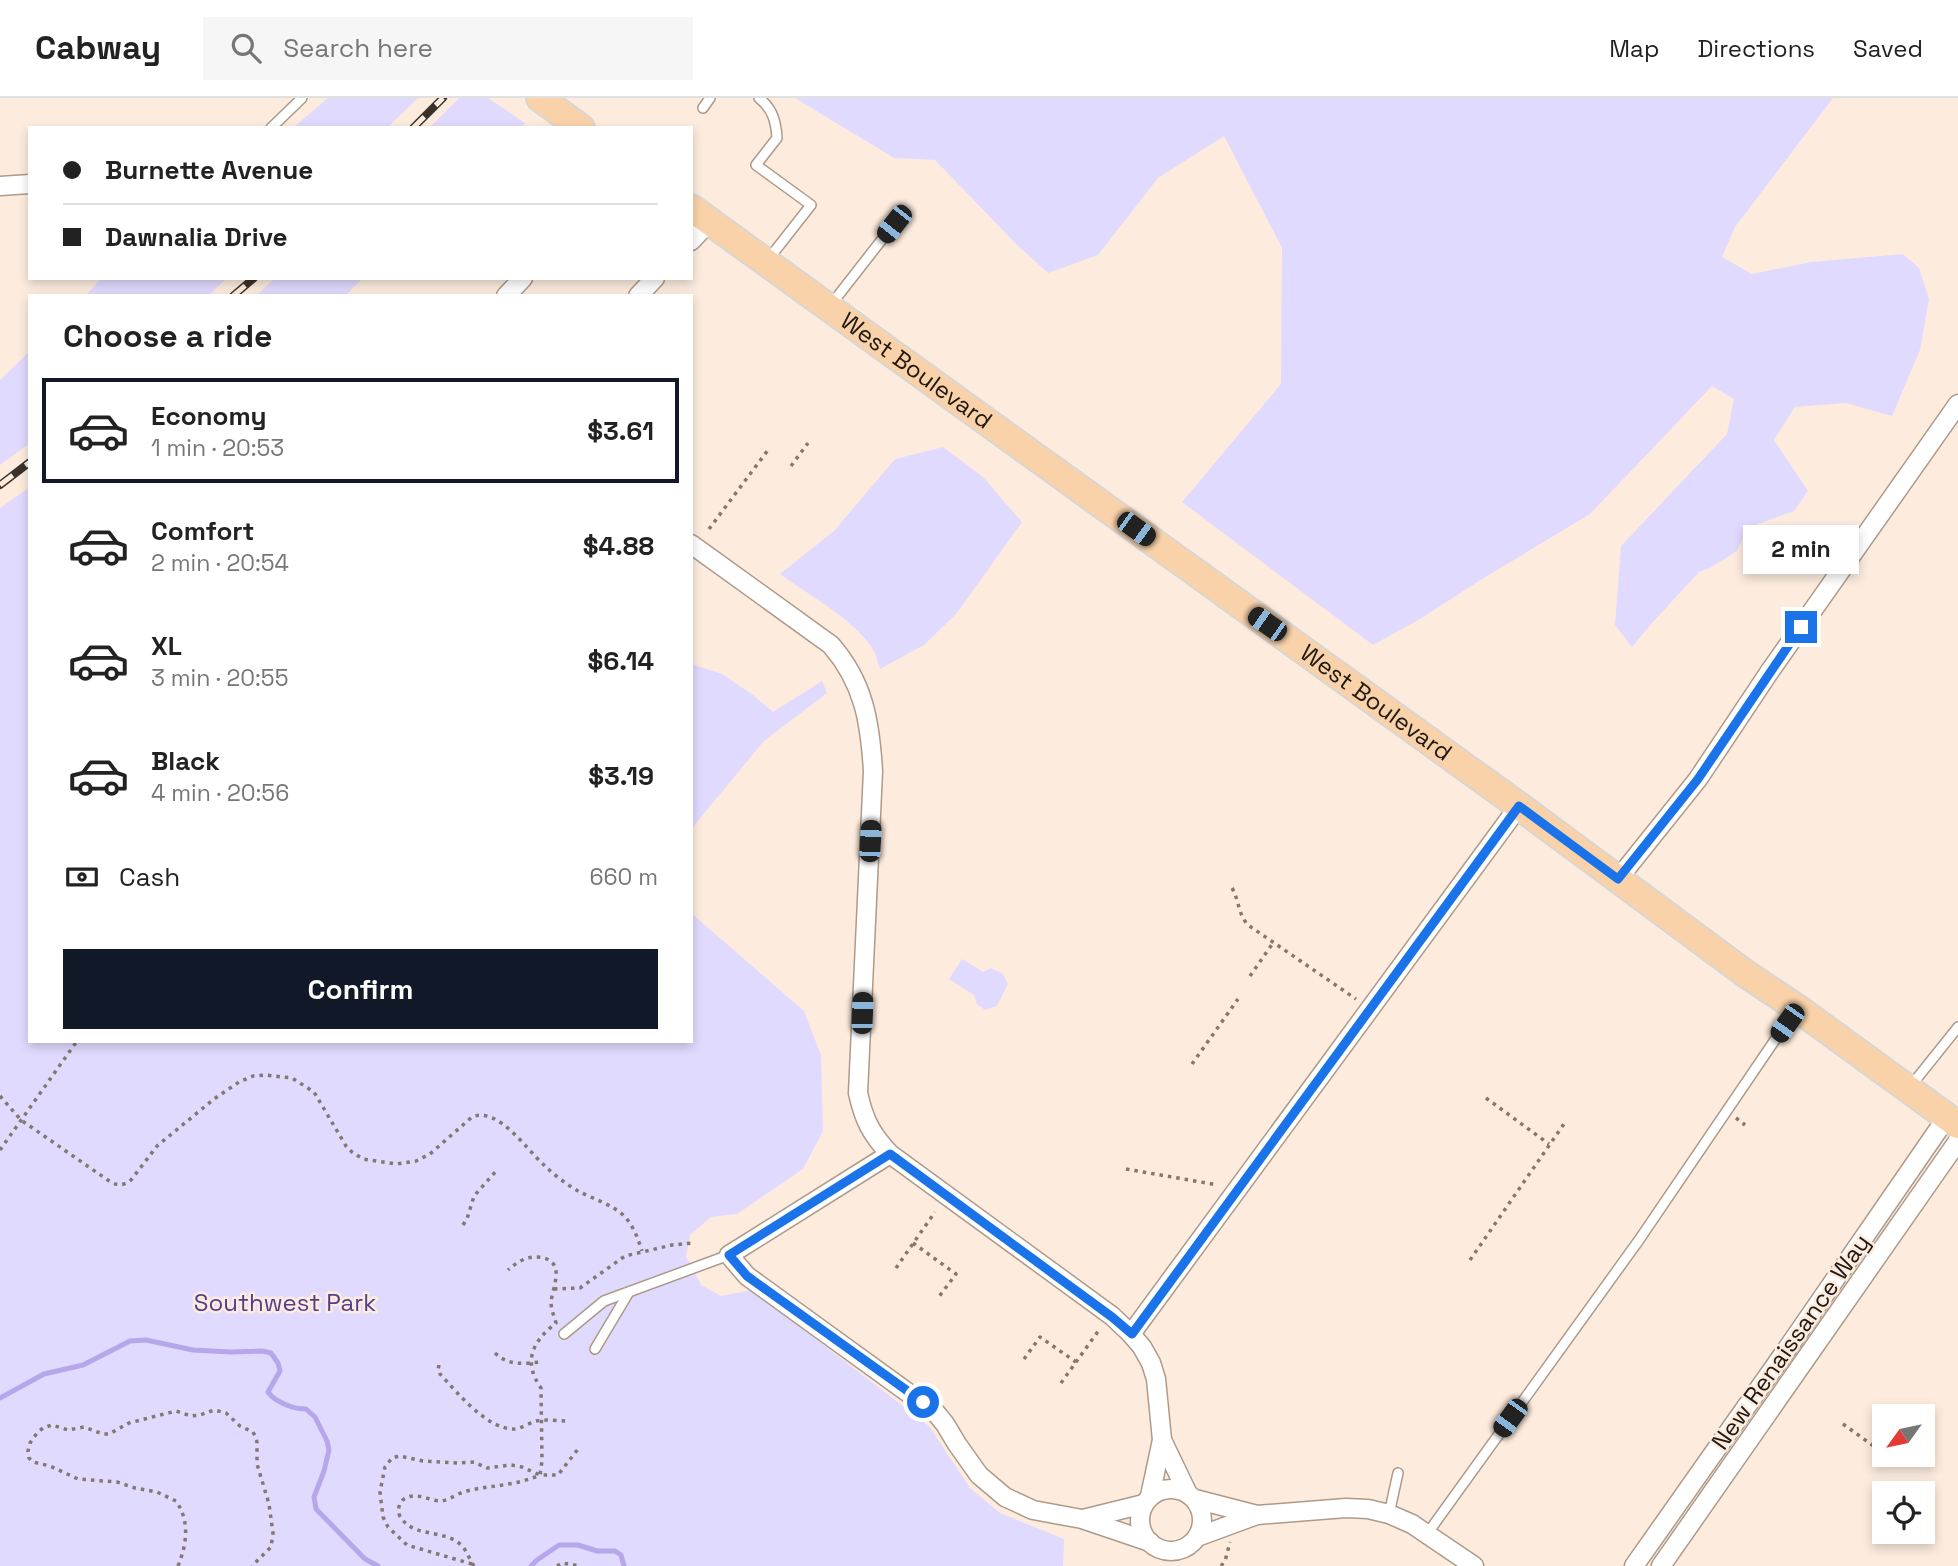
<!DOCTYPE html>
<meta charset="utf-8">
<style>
body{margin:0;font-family:"Space Grotesk",sans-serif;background:#f6f6f6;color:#222;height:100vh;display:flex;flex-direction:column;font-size:26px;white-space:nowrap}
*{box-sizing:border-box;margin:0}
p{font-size:23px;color:#767676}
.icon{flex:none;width:38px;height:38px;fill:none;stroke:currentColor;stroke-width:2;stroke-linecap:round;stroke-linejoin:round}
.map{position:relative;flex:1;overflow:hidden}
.sheet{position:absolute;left:28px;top:196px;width:665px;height:749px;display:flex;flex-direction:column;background:#fff;border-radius:0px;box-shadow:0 4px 10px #0003}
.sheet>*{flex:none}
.guide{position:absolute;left:28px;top:28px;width:665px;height:154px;border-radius:0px;box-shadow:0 4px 10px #0003;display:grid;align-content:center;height:154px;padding:0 35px;background:#fff}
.needle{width:46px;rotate:237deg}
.buttons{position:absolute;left:1872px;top:1306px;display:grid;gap:14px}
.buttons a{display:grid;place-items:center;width:63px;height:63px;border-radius:0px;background:#fff;box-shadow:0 4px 10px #0003;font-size:35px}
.end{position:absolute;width:32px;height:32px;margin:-16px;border:9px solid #1a73e8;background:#fff;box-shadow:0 0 0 4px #fff}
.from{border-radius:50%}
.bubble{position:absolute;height:49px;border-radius:0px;background:#fff;box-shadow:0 4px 10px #0003;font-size:23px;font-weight:700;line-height:49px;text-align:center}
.car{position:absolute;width:21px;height:42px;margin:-21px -10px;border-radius:9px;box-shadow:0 0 5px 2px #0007;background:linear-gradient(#222 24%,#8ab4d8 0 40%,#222 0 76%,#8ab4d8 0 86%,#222 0)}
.guide b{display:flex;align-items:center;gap:24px;height:66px;font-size:26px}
.guide b+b{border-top:2px solid #e0e0e0}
.guide i{width:18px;height:18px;background:#222}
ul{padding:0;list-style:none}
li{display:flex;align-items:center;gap:21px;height:105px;margin:0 14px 10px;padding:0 21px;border:4px solid transparent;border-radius:0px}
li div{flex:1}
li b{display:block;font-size:26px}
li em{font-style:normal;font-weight:700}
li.current{border-color:#111827}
li>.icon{width:63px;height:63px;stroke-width:1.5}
h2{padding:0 35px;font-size:32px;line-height:84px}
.pay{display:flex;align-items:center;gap:18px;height:77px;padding:0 35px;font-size:26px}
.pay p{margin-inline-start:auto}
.cta{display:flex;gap:14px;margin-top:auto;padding:14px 35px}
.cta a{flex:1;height:80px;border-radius:0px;background:#111827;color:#fff;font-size:28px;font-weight:700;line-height:80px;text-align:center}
header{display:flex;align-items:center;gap:42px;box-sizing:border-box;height:98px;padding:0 35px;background:#fff;border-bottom:2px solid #e0e0e0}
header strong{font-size:33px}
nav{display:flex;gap:38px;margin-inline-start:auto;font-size:24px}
.search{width:490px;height:63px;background:#f6f6f6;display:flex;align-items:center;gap:18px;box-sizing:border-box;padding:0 24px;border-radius:0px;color:#767676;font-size:26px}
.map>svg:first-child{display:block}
</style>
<header>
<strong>Cabway</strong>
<div class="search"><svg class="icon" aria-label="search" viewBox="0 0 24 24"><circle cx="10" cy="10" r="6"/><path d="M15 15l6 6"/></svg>Search here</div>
<nav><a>Map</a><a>Directions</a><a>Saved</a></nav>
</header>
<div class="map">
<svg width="1958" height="1468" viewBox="0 0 1958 1468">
<rect width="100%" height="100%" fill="#fdecde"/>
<g fill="#e1daff">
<path d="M328 0H418L387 30H293Z"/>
<path d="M459 0H488L525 25 520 30H429Z"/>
<path d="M795 0H1833L1735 129 1722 159 1752 176 1811 164 1903 156 1919 170 1929 201 1920 252 1892 318 1846 305 1795 309 1774 342 1808 393 1794 413 1747 430 1737 453 1710 470 1699 474 1653 524 1632 549 1615 527 1621 448 1727 336 1734 301 1712 288 1590 416 1479 483 1420 521 1373 547 1182 404 1281 286 1282 150 1224 38 1158 80 1098 157 1048 175 1017 147 935 62 894 60Z"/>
<path d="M102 180H227L208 198H85Z"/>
<path d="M275 180H363L345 198H256Z"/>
<path d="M30 253V345L0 367V282Z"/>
<path d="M943 349 983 379 1022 424 957 515 924 547 880 571C878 566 877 560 875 555 860 525 807 496 780 476L834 433 895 361Z"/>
<path d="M30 389V943H691V815L804 913 821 957 823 1033 803 1071 737 1116 711 1119 690 1137 686 1158 701 1187 721 1198 752 1192 929 1328 970 1390 1000 1415 1064 1441 1063 1468H0V410Z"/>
<path d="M691 566 722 576 753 597 773 614 822 583 827 595 764 643 691 731Z"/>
<path d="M962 861 983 874 991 870 1003 876 1008 886 997 908 985 912 977 906 974 897 949 881Z"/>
</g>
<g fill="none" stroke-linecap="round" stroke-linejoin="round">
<g stroke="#b6a7eb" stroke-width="5">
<path d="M0 1300 44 1276 83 1267 130 1243 146 1242 193 1252 231 1254 262 1253 271 1255 278 1265 280 1273 268 1294C275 1304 293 1311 306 1311L315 1319 327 1343 329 1352 324 1373 314 1399 316 1411 365 1461 378 1468"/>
<path d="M531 1468 537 1462 559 1447H578L597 1453H615L621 1457 624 1468"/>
</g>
<g stroke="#ad9a89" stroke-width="12">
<g id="lane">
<path d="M759 0C773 11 776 24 777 40L756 67 811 107 767 163"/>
<path d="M703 10 710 0"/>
<path d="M271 30 302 0"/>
<path d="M830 208 894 126"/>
<path d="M1910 989 1958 929"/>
<path d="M564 1236 604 1203 729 1157"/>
<path d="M595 1251 629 1194"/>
<path d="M1389 1416 1398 1375"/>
<path d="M1427 1436 1639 1142 1796 911"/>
</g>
</g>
<g stroke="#ad9a89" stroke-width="21">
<g id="street">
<path d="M0 88 30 86"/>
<path d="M691 143 709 124"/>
<path d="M506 198 523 180"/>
<path d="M638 198 655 180"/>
<path d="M691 446 831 547C864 585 870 624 873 673L858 995C864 1022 871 1036 890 1056L1112 1218 1131 1236 1142 1249 1151 1265 1156 1281 1162 1342 1150 1398"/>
<path d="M1618 781 1698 681 1770 573 1958 306"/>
<path d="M890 1056 729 1157 747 1178 936 1315 945 1326 957 1346 979 1377 1005 1399 1033 1412 1082 1421 1150 1444"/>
<path d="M1131 1236 1519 708"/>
<path d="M1162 1342 1187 1394"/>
<circle cx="1171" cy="1422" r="31"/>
<path d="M1195 1401 1257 1417"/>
<path d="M1083 1421 1144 1406"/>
<path d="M1197 1439 1257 1417 1346 1410 1368 1411 1389 1416 1412 1426 1474 1468"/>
<path d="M1634 1468 1789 1248 1947 1019"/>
<path d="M1661 1468 1958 1043"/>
</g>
</g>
<g stroke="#d7d6d4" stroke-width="30">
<g id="primary">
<path d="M540 0 581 30"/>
<path id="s1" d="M691 110 1519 708 1746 876 1797 910 1958 1027"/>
</g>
</g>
<g stroke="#83786e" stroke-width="3.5" stroke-dasharray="3.5 5" stroke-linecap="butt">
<path d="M791 368 808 345"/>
<path d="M709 431 768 352"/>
<path d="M1232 790C1239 802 1238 816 1248 827L1356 901"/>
<path d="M1250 878 1273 845"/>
<path d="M1192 966 1238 901"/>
<path d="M0 998 21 1022 112 1085C120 1088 124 1087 131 1082L157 1048 214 1001 239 984 253 978 265 977 292 980 314 994 346 1048 352 1054 363 1061 396 1066 416 1063 430 1056 472 1019C498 1008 526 1051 544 1067 554 1077 566 1086 578 1093 593 1101 614 1107 625 1119 634 1129 638 1141 642 1153"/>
<path d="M1486 1000 1549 1046"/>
<path d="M1736 1020 1745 1027"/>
<path d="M0 1052 77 943"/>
<path d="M1126 1071 1218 1087"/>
<path d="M463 1127 467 1121 474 1098 497 1072"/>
<path d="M913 1145 956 1176 938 1200"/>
<path d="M1470 1162 1566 1023"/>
<path d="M896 1170 935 1114"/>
<path d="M554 1191 580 1190 625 1158 672 1147 693 1145"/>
<path d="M495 1255C510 1269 524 1265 543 1264"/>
<path d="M1024 1261 1040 1239 1076 1264"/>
<path d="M439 1267 438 1272 440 1276C457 1294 487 1332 515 1331 522 1330 529 1325 536 1323 546 1321 559 1323 569 1323"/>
<path d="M1061 1285 1099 1232"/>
<path d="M1843 1326 1897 1365"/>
<path d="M472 1466 407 1447 388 1429 383 1419 380 1394 385 1369 392 1360 399 1358 423 1363 459 1365 474 1364 487 1370 511 1367 522 1369 540 1377H558L578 1351"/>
<path d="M178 1468C187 1446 190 1423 176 1403L157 1394 135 1390 117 1384 78 1381 50 1368 33 1364 29 1360 28 1353 30 1345 37 1335 43 1330 52 1327 68 1332 84 1329 103 1336H109L129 1325 176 1313 191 1318 200 1317 214 1312 226 1315 240 1328 253 1334 255 1338 257 1344V1366L269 1406 273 1435 271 1449 252 1468"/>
<path d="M474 1468C470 1462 467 1454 463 1449 446 1430 416 1441 401 1420 397 1415 398 1405 404 1401 416 1393 429 1403 441 1403 450 1402 458 1395 466 1393 492 1387 515 1388 540 1377L542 1363 541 1290C522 1263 533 1243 556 1225 554 1218 551 1211 551 1204 553 1187 567 1162 538 1159 527 1158 517 1164 508 1172"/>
<path d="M557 1468 562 1465 580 1468"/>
<path d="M1221 1468 1225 1463 1230 1444"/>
</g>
<use href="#lane" stroke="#fff" stroke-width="9"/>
<use href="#street" stroke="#fff" stroke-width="18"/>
<use href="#primary" stroke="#fad2aa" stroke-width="26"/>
<g stroke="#3a322a" stroke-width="8">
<g id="rail">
<path d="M413 30 443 0"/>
<path d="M233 198 254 180"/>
<path d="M0 387 30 364"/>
</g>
</g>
<use href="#rail" stroke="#fdecde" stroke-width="5" stroke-dasharray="16" stroke-linecap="butt"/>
</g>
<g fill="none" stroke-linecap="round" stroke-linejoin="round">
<path stroke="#1a73e8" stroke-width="9" d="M923 1304 747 1178 729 1157 890 1056 1112 1219 1132 1236 1519 708 1618 781 1698 681 1801 529"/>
</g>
<g text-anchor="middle" stroke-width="5" stroke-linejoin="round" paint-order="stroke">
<g font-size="24" fill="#201912" stroke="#fdecde">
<text dy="8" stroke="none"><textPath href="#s1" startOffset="278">West Boulevard</textPath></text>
<text dy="8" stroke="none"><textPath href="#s1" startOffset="845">West Boulevard</textPath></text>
<text transform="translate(1791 1244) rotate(-55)" y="8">New Renaissance Way</text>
</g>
<g font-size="24" fill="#553d8d" stroke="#fdecde">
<text x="285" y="1213">Southwest Park</text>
</g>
</g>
</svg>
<div class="buttons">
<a><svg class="needle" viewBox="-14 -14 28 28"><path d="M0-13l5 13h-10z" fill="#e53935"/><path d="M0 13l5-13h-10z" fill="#767676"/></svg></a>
<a><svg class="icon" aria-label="locate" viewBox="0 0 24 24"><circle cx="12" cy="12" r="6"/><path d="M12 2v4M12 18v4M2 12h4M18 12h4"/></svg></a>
</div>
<i class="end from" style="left:923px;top:1304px"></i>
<i class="end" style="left:1801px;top:529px"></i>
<div class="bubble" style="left:1743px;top:427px;width:116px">2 min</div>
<i class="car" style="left:894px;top:126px;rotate:218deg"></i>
<i class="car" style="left:1136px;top:431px;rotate:126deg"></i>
<i class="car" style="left:1267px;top:526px;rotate:305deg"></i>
<i class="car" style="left:870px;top:743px;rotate:3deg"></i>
<i class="car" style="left:862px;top:915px;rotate:2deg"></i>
<i class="car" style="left:1787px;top:925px;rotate:215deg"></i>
<i class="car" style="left:1510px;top:1320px;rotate:216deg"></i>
<div class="guide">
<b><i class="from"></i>Burnette Avenue</b>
<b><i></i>Dawnalia Drive</b>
</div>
<section class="sheet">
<h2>Choose a ride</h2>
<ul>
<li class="current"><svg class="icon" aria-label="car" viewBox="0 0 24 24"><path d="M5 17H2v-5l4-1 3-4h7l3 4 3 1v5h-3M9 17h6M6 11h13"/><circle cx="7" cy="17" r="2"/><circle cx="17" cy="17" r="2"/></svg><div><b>Economy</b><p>1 min · 20:53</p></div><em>$3.61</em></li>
<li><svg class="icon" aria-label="car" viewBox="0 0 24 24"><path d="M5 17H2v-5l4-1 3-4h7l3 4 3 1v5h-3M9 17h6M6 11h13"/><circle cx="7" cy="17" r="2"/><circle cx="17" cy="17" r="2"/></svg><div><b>Comfort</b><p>2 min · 20:54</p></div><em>$4.88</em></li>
<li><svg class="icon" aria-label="car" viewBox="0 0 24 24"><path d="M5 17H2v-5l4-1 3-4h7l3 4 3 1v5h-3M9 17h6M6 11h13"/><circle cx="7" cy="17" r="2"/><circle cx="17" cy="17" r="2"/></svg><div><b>XL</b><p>3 min · 20:55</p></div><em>$6.14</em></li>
<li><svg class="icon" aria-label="car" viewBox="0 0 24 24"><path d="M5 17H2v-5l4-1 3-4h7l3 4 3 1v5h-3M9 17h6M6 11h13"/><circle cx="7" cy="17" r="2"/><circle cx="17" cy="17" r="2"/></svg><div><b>Black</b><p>4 min · 20:56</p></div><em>$3.19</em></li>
</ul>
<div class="pay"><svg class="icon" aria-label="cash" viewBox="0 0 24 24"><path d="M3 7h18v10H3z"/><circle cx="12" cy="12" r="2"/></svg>Cash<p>660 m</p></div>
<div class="cta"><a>Confirm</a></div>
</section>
</div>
